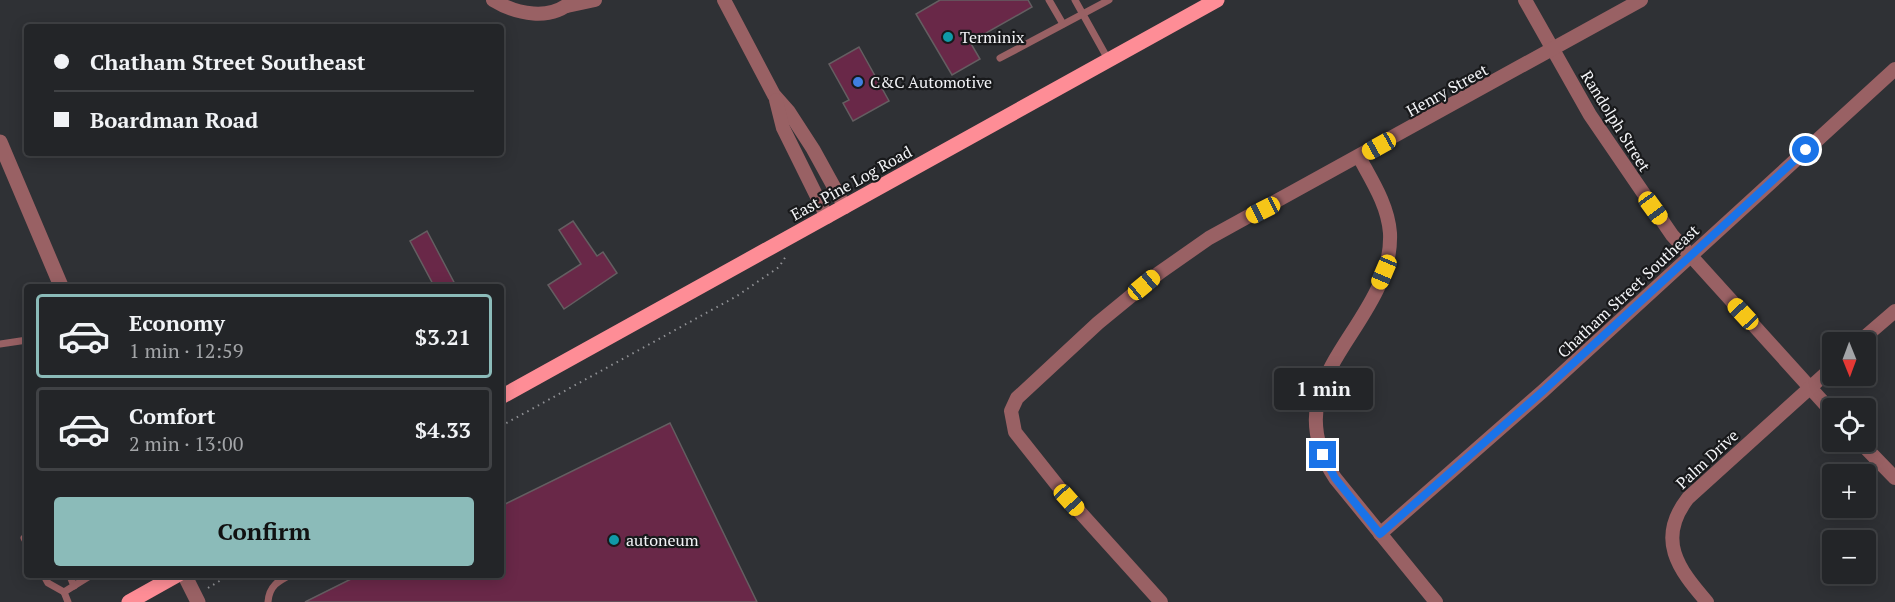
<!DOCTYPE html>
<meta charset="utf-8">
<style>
body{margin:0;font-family:"PT Serif",serif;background:#2f3134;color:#f1f3f6;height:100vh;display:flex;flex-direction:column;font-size:22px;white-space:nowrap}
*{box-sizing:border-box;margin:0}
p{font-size:20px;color:#a3a5a8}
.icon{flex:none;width:33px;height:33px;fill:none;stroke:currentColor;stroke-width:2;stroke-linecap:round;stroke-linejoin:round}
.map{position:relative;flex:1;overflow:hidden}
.drawer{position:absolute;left:24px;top:284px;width:480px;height:294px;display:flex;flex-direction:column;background:#232528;border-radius:6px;box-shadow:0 3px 15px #0003,0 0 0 2px #404245}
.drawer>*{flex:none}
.hud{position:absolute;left:24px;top:24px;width:480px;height:132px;border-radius:6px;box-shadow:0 3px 15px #0003,0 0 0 2px #404245;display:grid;align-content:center;height:132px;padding:0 30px;background:#232528}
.needle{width:39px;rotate:179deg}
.fabs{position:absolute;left:1822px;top:332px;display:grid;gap:12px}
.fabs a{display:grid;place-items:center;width:54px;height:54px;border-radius:6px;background:#232528;box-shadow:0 3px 15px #0003,0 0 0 2px #404245;font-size:30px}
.end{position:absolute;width:27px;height:27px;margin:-14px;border:8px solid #1a73e8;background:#fff;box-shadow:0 0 0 3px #fff}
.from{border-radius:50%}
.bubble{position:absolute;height:42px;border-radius:6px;background:#232528;box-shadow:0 3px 15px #0003,0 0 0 2px #404245;font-size:20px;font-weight:700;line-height:42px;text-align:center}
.car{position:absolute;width:18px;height:36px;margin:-18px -9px;border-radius:8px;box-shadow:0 0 4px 2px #0007;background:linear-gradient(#f5c518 24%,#345 0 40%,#f5c518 0 76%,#345 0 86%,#f5c518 0)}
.hud b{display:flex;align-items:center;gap:21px;height:57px;font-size:22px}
.hud b+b{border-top:2px solid #404245}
.hud i{width:15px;height:15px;background:#f1f3f6}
ul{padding:10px 0 0;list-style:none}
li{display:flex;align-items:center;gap:18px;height:84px;margin:0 12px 9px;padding:0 18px;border:3px solid #404245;border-radius:6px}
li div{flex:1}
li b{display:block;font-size:22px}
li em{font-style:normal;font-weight:700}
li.on{border-color:#8bbbb9}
li>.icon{width:54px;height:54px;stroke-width:1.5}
.primary-button{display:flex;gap:12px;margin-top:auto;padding:12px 30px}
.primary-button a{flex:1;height:69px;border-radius:6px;background:#8bbbb9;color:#111;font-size:24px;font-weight:700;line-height:69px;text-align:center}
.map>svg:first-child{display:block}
</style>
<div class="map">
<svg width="1895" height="602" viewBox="0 0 1895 602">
<rect width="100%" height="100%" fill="#2f3135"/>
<g fill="#692848" stroke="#645e61" stroke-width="1.5">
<path d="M940 0H1028L1032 7 970 42 980 59 952 75 916 14Z"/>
<path d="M859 47 889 101 853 121 843 103 849 100 829 64Z"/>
<path d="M573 221 597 256 603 252 617 273 564 309 548 285 581 264 559 230Z"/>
<path d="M427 231 456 286H434L410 241Z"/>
<path d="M670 423 757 602H305L361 574H501V506Z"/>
</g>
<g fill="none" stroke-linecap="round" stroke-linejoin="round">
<g stroke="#909195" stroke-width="2" stroke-dasharray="1.5 4.5" stroke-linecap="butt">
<path d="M501 426 737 296 779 267 786 256"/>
<path d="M208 588 231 574"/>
</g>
<g stroke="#996164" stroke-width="7">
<path d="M1049 0 1063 24"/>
<path d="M1075 0 1109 61"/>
<path d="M1000 58 1109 0"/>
<path d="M0 344 27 340"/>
<path d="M27 536 24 538 27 544"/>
<path d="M43 574 48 583 64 592"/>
<path d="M69 574 74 586"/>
<path d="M68 602 64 592 93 574"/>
<path d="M268 602C269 586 278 581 292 574"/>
</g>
<g stroke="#996164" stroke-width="14">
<path d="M493 0C516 14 551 22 573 0"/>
<path d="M724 0 774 95 789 112 813 149 845 207"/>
<path d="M1525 0 1590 115 1672 235 1833 413"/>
<path d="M567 6 595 0"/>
<path d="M776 100 783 128 827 217"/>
<path d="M1359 157C1372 181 1388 205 1390 233 1394 326 1269 377 1335 478L1436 602"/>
<path d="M1859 342 1895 311"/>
<path d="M1859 441 1895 478"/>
<path d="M1380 534 1543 391 1895 69"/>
<path d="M1161 602 1069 500 1015 432 1011 411 1017 398 1098 323 1159 273 1209 238 1641 0"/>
<path d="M1707 602C1678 569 1656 539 1688 498L1833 367"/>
</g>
<g stroke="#996164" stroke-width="15">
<path d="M0 142 61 286"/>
<path d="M184 574 198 602"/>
</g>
<g stroke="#fe8d96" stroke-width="15">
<path d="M501 397 1217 0"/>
<path d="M129 602 179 574"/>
</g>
</g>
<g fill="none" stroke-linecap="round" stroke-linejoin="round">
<path stroke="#1a73e8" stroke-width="8" d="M1323 455 1335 478 1380 534 1543 391 1806 150"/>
</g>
<g fill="#0f9aa8" stroke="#18191b" stroke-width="2">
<circle cx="948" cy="37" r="6"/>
<circle cx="614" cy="540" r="6"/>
</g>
<circle fill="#3f7fe0" stroke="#18191b" stroke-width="2" cx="858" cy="82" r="6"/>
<g text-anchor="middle" stroke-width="4.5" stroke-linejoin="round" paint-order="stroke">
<g font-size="16" fill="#f3f4f7" stroke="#18191b" text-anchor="start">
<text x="960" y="43">Terminix</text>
<text x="870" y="88">C&amp;C Automotive</text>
<text x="626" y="546">autoneum</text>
</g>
<g font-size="16" fill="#f3f4f7" stroke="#18191b">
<text transform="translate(1447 90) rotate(-29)" y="6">Henry Street</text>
<text transform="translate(1616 121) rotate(58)" y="6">Randolph Street</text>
<text transform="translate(851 183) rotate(-29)" y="6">East Pine Log Road</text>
<text transform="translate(1628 291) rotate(-43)" y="6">Chatham Street Southeast</text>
<text transform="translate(1707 459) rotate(-43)" y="6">Palm Drive</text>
</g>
</g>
</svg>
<div class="fabs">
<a><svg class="needle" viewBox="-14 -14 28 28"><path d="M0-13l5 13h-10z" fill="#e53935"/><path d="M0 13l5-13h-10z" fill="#a3a5a8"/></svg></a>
<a><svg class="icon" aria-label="locate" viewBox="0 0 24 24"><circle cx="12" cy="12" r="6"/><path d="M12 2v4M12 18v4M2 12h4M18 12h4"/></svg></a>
<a>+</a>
<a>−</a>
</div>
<i class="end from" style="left:1806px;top:150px"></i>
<i class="end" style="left:1323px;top:455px"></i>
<div class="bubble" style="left:1274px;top:368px;width:99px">1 min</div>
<i class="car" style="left:1379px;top:146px;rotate:241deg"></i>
<i class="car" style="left:1653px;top:208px;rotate:144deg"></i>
<i class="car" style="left:1263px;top:210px;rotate:243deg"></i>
<i class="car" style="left:1384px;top:272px;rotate:203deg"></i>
<i class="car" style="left:1144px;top:285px;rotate:50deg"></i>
<i class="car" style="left:1743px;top:314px;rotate:317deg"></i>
<i class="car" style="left:1069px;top:500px;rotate:138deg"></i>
<div class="hud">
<b><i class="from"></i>Chatham Street Southeast</b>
<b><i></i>Boardman Road</b>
</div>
<section class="drawer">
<ul>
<li class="on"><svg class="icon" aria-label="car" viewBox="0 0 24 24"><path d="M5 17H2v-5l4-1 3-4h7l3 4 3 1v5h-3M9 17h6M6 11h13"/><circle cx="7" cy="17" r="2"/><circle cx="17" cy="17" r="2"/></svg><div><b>Economy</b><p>1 min · 12:59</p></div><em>$3.21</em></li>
<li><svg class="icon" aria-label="car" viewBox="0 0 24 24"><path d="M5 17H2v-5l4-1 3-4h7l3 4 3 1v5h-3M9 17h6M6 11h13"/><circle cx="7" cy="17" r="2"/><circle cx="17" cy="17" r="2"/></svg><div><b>Comfort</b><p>2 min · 13:00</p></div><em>$4.33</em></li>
</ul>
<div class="primary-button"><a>Confirm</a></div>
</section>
</div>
